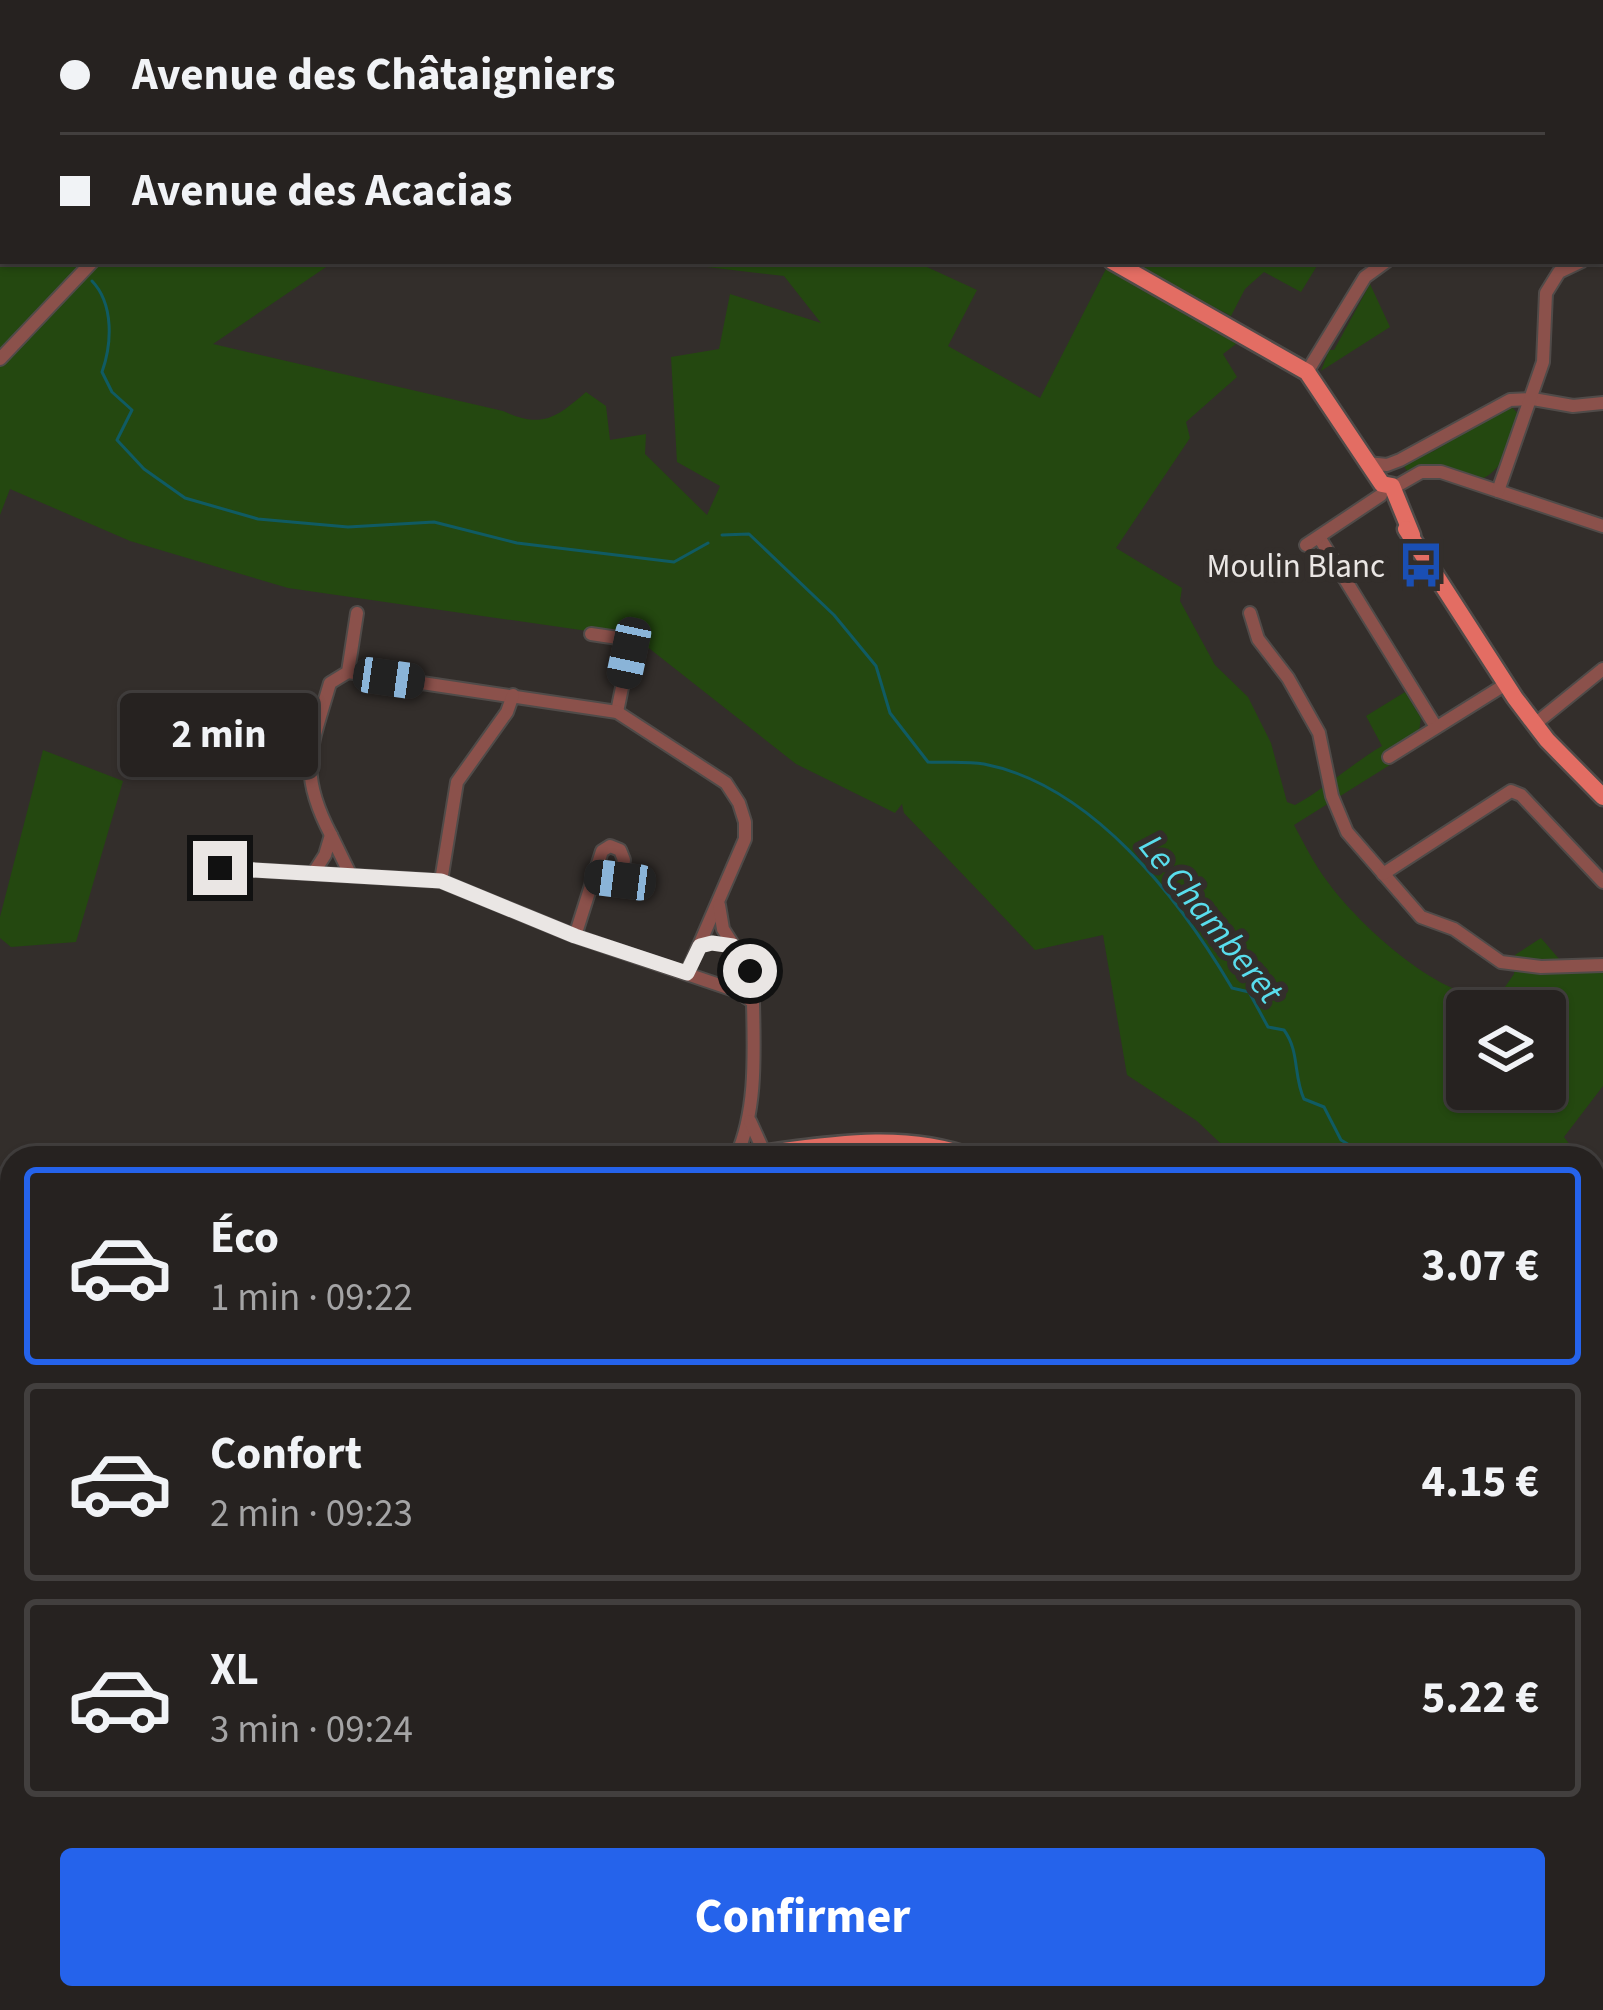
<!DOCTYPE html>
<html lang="fr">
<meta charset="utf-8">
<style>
body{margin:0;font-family:"Source Sans 3",sans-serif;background:#2e2a29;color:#f1f3f6;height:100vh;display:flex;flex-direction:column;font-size:45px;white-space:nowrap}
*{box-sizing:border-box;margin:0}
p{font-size:39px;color:#a4a4a5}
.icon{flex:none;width:66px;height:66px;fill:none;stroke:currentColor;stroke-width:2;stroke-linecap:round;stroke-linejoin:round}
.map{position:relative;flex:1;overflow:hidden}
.panel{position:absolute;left:0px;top:1146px;width:1605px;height:864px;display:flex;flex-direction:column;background:#262220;border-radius:36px 36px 0 0;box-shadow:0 3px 9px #0004,0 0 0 3px #423f3e}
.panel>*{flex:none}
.banner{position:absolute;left:0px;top:0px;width:1605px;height:264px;box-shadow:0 3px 9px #0004,0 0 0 3px #423f3e;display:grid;align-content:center;height:264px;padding:0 60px;background:#262220}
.buttons{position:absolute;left:1446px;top:990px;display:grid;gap:24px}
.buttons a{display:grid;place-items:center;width:120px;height:120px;border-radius:12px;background:#262220;box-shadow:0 3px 9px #0004,0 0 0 3px #423f3e;font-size:60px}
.end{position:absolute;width:54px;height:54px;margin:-27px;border:15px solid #eae6e4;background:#111;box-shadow:0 0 0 6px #111}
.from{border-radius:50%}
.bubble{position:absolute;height:84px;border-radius:12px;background:#262220;box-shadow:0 3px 9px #0004,0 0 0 3px #423f3e;font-size:39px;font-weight:700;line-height:84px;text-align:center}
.car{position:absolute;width:36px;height:72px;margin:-36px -18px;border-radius:15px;box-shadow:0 0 9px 3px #0007;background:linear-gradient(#222 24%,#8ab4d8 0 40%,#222 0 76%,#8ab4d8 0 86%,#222 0)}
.banner b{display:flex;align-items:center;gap:42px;height:114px;font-size:45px}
.banner b+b{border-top:3px solid #423f3e}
.banner i{width:30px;height:30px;background:#f1f3f6}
ul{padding:21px 0 0;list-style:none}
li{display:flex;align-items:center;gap:36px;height:198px;margin:0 24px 18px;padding:0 36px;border:6px solid #423f3e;border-radius:12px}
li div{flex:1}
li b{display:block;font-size:45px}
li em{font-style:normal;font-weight:700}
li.selected{border-color:#2563eb}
li>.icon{width:108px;height:108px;stroke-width:1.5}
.primary-button{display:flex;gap:24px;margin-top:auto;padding:24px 60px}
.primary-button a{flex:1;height:138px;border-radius:12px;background:#2563eb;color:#fff;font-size:48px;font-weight:700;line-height:138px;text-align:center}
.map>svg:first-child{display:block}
</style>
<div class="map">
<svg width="1603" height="2010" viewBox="0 0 1603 2010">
<rect width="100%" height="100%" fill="#332e2b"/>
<g fill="#244810" fill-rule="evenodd">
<path d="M0 0H201L3 3V261H335L213 344 503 411C542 429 556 418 586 392L606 406 610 440 646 434 645 454 707 515 720 486 677 462 671 357 719 349 730 294 821 323 784 276 656 261H914L977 290 948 346 1040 398 1108 265 1240 341 1223 354 1237 377 1186 422 1190 438 1116 548 1182 588 1180 601 1215 665 1248 697 1271 743 1287 802 1295 805C1326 788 1350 765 1382 746L1366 716 1405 692 1421 718 1419 731 1386 751 1393 763 1294 825C1304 843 1314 864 1327 881 1357 923 1444 1005 1498 997L1514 974 1515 955 1541 938 1566 967 1603 965V1086L1564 1137 1580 1158H1236L1197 1121 1127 1075 1103 935 1035 950 904 813 902 804 895 813 796 764 636 638 288 588 130 541 10 489 0 515ZM1467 1011H1545V1089H1467Z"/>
<path d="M1126 261H1320L1301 292 1264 272 1245 289 1231 316Z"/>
<path d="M1370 284 1390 327 1321 371 1329 350H1334Z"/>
<path d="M1510 405 1520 416C1511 440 1505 471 1479 480L1449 467 1409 474 1402 463 1434 451Z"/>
<path d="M43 750 123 781 76 942 11 947 0 938V917Z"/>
<path d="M1593 1174 1603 1187V1351L1593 1352Z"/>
<path d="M0 1536 12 1537V1998H606L590 2010H0Z"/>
<path d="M1037 1998H1231L1227 2010H1042Z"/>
</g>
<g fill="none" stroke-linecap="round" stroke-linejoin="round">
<g stroke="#105b63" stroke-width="3">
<path d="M65 0 66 3"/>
<path d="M73 264 74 261"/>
<path d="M92 281C114 304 112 344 102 372L112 392 132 410 117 440 144 469 185 498 258 519 348 527 434 522 517 543 674 562 708 543"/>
<path d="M722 535 749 534 834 615 876 666 890 713 928 762C946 763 966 761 984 764 1092 785 1179 898 1232 988L1249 992 1268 1027 1284 1030C1300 1052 1293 1075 1304 1099L1324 1107 1341 1140 1356 1149 1360 1158"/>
<path d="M1362 1158 1367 1155 1377 1158"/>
<path d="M1387 1158H1390"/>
</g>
<path stroke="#105b63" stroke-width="16" d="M1593 1344 1603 1333"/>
<g stroke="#504b49" stroke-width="16">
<g id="minor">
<path d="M565 3 567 0"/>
<path d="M1602 252H1603"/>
<path d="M0 359 93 261"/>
<path d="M1307 372 1365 277 1387 261"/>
<path d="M1367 463 1387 465 1400 460 1510 400 1533 399 1573 406 1603 403"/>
<path d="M1393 488 1421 472H1441L1603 526"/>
<path d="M1498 491 1543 362 1546 293 1559 272 1582 261"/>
<path d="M1319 537 1436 727"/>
<path d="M1306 545 1381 495"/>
<path d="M1250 613 1258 639 1288 678 1319 733 1332 796 1347 832 1421 917 1454 929 1501 962 1541 967 1603 965"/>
<path d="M591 634 618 638 629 653 617 712"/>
<path d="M348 672 617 712 726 783 739 803 745 822V839L687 973"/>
<path d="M1535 724 1603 669"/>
<path d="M1389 757 1506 684"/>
<path d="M331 835C297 770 311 749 330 683L348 672 357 613"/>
<path d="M220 868 441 881 575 936 737 991 753 1002C754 1054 757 1110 736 1157"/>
<path d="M314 872 325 855 331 835 350 874"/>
<path d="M1383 874 1511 791 1521 795 1603 882"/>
<path d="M441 881 457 782 507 712 513 695"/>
<path d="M719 905 723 929 750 971 753 1002"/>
<path d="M575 936 602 851 610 846 620 850 624 860 620 880 596 877"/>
<path d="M750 1121 765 1154"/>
<path d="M0 1423 12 1414"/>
</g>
</g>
<g stroke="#504b49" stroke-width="21">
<g id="major">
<path d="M875 3V0"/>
<path d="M1112 261 1307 372 1382 484 1392 486 1412 535"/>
<path d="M1406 529 1515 698 1547 740 1603 797"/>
<path d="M728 1158C810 1149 895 1128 974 1158"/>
<path d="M0 1263 12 1261"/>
<path d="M1593 1364 1603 1363"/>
</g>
</g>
<use href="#minor" stroke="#8b514b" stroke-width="12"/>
<use href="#major" stroke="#e36d63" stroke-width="16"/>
</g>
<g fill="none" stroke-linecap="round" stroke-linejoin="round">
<path stroke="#eae6e4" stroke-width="15" d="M220 868 441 881 575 936 687 973 700 946 712 943 733 946 750 971"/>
</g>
<defs>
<g id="bus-bare" transform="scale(3.6)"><path d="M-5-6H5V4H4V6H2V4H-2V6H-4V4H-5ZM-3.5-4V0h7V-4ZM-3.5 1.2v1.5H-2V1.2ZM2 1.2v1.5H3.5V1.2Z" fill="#1a4fb4" stroke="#332e2b" stroke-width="2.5" paint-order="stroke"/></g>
</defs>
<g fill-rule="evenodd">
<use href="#bus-bare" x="1421" y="565"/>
</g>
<g text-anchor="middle" stroke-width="12" stroke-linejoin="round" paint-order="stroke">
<g font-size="33" fill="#eae6e4" stroke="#332e2b" text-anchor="end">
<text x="1385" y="577">Moulin Blanc</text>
</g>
<g font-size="36" font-style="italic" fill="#59ddec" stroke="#332e2b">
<text transform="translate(1212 918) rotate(51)" y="13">Le Chamberet</text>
</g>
</g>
</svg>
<div class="buttons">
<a><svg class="icon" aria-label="layers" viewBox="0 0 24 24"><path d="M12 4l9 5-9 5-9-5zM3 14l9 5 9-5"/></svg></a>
</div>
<i class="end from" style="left:750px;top:971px"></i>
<i class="end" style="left:220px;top:868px"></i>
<div class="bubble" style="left:120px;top:693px;width:198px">2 min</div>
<i class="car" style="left:629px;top:653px;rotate:192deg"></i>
<i class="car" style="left:389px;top:678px;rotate:98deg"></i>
<i class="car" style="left:620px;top:880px;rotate:277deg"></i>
<div class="banner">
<b><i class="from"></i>Avenue des Châtaigniers</b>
<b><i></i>Avenue des Acacias</b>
</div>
<section class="panel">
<ul>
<li class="selected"><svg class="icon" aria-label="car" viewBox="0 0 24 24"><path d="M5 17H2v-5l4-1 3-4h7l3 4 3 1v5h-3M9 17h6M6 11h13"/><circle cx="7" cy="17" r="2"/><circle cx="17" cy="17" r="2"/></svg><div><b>Éco</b><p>1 min · 09:22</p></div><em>3.07 €</em></li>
<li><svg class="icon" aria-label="car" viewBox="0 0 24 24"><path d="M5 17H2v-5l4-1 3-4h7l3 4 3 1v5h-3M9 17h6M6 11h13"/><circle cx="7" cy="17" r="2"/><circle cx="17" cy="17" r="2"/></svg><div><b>Confort</b><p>2 min · 09:23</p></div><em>4.15 €</em></li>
<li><svg class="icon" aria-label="car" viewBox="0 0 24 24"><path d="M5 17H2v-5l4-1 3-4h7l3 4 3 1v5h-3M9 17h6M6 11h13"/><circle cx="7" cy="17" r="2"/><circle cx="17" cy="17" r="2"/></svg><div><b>XL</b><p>3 min · 09:24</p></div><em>5.22 €</em></li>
</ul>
<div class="primary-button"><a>Confirmer</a></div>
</section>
</div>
